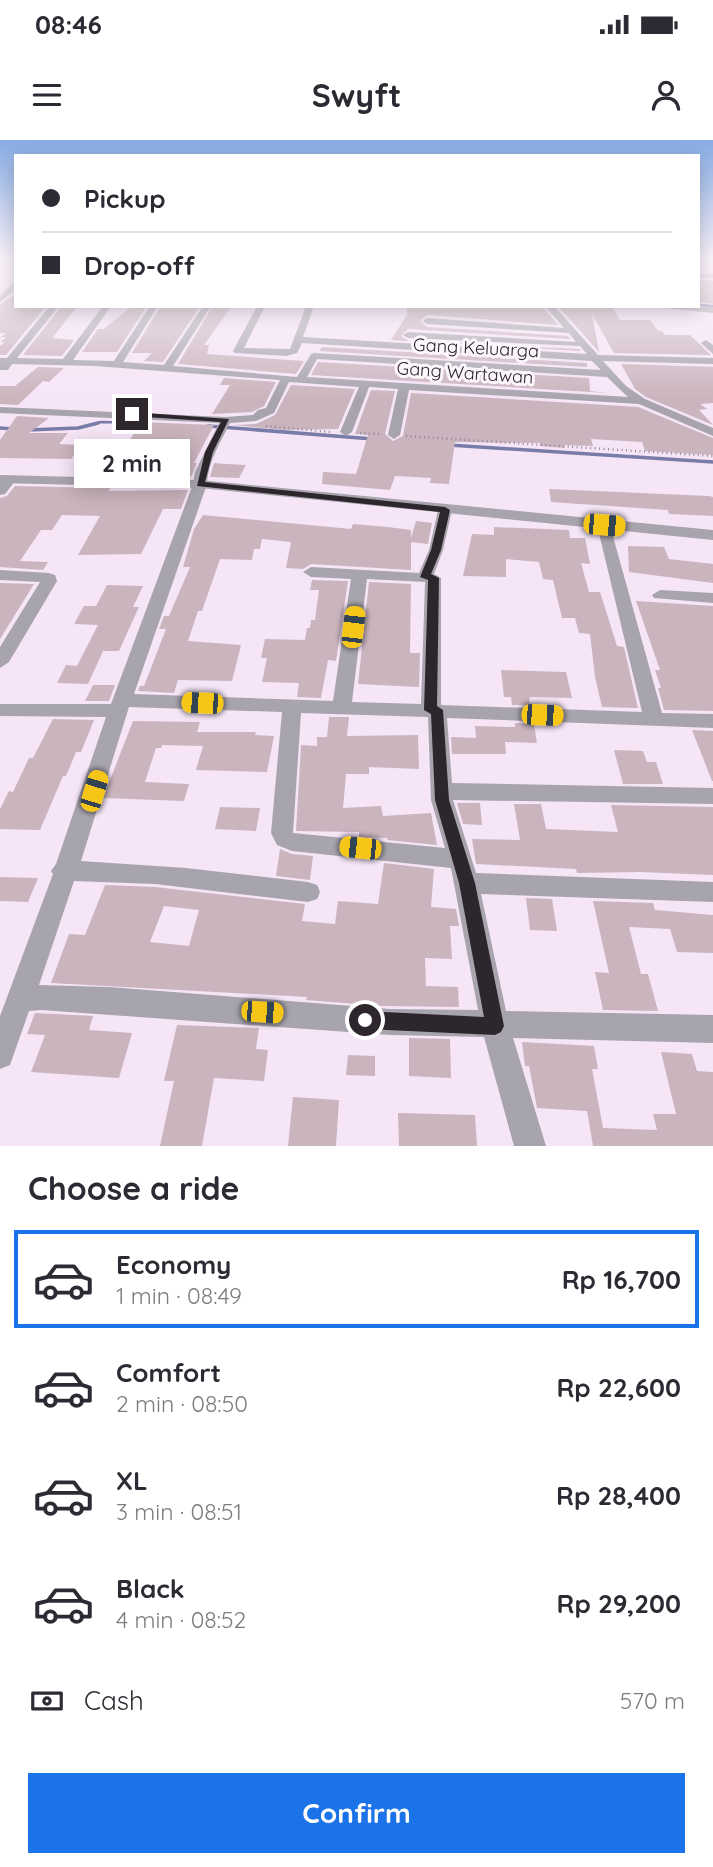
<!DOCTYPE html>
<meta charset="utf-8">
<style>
body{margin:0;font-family:Quicksand,sans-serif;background:#f2f2f3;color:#2b2b33;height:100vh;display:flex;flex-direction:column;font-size:26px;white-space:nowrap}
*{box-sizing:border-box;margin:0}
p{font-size:23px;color:#7c7c81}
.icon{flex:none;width:38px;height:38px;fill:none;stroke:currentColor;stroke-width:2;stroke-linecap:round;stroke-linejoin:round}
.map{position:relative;height:1006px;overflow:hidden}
.drawer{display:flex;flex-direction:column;background:#fff;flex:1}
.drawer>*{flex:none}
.guide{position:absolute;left:14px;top:14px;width:686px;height:154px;border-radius:0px;box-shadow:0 4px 18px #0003;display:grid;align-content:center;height:154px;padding:0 28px;background:#fff}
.end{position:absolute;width:32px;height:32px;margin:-16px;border:9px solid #2d272d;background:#fff;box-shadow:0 0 0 4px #fff}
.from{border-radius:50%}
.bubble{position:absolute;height:49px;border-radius:0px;background:#fff;box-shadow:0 4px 18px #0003;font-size:23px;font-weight:700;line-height:49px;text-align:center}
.car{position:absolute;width:21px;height:42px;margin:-21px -10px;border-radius:9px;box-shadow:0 0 5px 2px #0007;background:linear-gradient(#f5c518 24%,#345 0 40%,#f5c518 0 76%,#345 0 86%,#f5c518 0)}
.guide b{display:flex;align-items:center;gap:24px;height:66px;font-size:26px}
.guide b+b{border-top:2px solid #e1e1e2}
.guide i{width:18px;height:18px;background:#2b2b33}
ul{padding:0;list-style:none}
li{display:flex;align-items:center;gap:21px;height:98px;margin:0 14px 10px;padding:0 14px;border:4px solid transparent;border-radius:0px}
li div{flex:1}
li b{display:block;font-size:26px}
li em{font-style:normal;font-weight:700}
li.selected{border-color:#1a73e8}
li>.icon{width:63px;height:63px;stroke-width:1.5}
h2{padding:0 28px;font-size:32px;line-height:84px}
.pay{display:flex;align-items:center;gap:18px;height:77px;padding:0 28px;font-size:26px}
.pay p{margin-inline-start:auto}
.primary-button{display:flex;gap:14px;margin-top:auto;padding:14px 28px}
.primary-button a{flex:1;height:80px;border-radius:0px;background:#1a73e8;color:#fff;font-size:28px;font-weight:700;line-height:80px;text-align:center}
.status{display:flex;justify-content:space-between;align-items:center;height:49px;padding:0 35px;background:#fff;direction:ltr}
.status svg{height:19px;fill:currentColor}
header{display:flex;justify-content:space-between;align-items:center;height:91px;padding:0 28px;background:#fff;font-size:32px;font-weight:700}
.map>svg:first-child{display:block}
</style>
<div class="status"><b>08:46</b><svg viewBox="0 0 49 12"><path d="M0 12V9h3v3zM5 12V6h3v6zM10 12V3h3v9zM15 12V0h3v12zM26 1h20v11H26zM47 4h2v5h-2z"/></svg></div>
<header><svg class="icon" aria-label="menu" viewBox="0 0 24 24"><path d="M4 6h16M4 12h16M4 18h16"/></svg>Swyft<svg class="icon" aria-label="person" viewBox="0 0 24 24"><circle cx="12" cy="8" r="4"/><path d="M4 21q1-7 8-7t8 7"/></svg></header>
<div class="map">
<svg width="713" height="1006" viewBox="0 0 713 1006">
<rect width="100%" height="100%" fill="#f6e5f7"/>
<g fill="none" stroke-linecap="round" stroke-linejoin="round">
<g stroke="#777ca8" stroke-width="2.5">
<path d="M698 165 713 166"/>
<path d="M91 285 101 282 146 283"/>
</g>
<g stroke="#777ca8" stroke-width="3.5">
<path d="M140 283H146"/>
<path d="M208 286 373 299"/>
<path d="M0 288 14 289"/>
<path d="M28 290 78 288 98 283"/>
<path d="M449 305 713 322"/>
</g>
</g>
<g fill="#cab4be" fill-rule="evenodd">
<path d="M698 140 713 141V164L698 162Z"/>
<path d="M16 153V166H46L6 215H0V206L5 202H1L6 197H1L6 193H0V165Z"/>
<path d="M132 166 146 167 117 212H82L98 189H104Z"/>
<path d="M180 166H200L163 222 144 221 152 213H132L160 167Z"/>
<path d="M213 166 231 167 204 205H209L207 214 304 221 296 234 178 224Z"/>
<path d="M407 166H542L558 185 427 175 420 181 427 187 568 196 570 199 408 189 401 196 408 201 579 209 581 211 391 200 407 175Z"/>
<path d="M558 166 613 168 620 180H650L658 191H662L665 195H690L711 215 614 213 592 174 599 212Z"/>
<path d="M61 167H77L52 198 74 200 62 216 23 215Z"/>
<path d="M322 207 587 223V227L319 211Z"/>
<path d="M318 222 589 238 590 251 607 253 311 235Z"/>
<path d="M621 224 713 227V263L700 264 707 269 699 270 713 285 646 257 635 249Z"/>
<path d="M38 227 64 228 49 242 43 241 18 265 0 264V246H15Z"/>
<path d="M224 238 276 242 264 266 252 272 212 274 230 245H220Z"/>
<path d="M291 245 355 249 338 289 283 290 234 285 256 284 275 275Z"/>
<path d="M371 250 395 251 385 294 393 301 403 296 411 253 638 267 713 298V315L645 311 642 302 591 299 593 306 564 305 565 308 540 306V303L455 302 449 344 430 343 431 338 395 336 390 350 322 344 323 332 356 334 368 295 355 294Z"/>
<path d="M17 276 49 278 29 293H68L59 304 81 305 71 319 0 318V300Z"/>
<path d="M141 282 214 285 194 323H197L191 337 159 336 166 322 106 319 116 303H128Z"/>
<path d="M214 323 226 324 246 325 239 338 210 337Z"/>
<path d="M15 346 110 348 109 351 188 350 181 369H163L141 414 78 415 100 376 62 375 52 390H41L20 421 48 422 43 430 0 427V358L7 356Z"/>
<path d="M549 349 709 356 713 357V376L669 374 668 370 551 362Z"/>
<path d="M203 375 351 389 353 384 388 387 411 390V398L416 381 432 383 428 404 411 402V430L311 424 303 429 286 428 291 402 262 399 260 409H254L252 420 220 419 202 471H198L188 501 241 505 232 541 178 540 174 553 138 551 140 546H144L166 489H159L164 476H169L190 427H183L194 389Z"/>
<path d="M494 387 569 390 570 398H585L590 424 581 423 589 452H600L617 506 624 507 638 568 602 567 595 537 590 494 579 493 575 478H562L553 440 543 439 539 422 506 419V437L463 436 472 394 494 395Z"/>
<path d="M628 406 664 407 669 419 713 424V443L629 432Z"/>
<path d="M312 440 348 441 336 521 328 520 321 558 297 557 299 543 262 542 267 518H261L265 499 305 500 307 488H310L311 480H315L319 450H310Z"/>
<path d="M369 442 411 444 410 513H420L419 547 358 544Z"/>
<path d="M0 443 34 444 0 499Z"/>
<path d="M107 445 143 446 133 467H139L119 511H103L88 544 57 543 66 525 77 526 98 485 74 484 84 466H96Z"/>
<path d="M636 461 713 466V571L664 570 658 548H661L655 530H660Z"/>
<path d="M501 530 566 532 572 558 531 557 529 558 530 565H512L511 557H504Z"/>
<path d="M93 545H115L109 561H85Z"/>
<path d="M329 577H349L347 596 418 595 419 629 369 627V634H346L343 668 381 666 383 676 431 673 437 705 387 700 388 698 359 697V692L296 691 301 605 317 606V597H327Z"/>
<path d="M53 579 94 580 81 612H76L66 636H63L40 690 0 689V669L9 651 13 652 29 618H33Z"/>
<path d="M133 581 200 582 197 592H256L255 595 274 596 267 632 196 630 203 606 162 605 161 608H156L145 642 189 644 184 661 103 658Z"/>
<path d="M515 583 534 584 537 603 505 602 506 614H452L451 597 476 598 475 586 515 587Z"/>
<path d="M692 590 713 591V641H712Z"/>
<path d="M614 610 643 611 647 622H656L663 644H623Z"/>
<path d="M457 663H480L482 685 463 684Z"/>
<path d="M514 664H541L546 689 618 692 611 665 713 667V735L640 732 577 733 576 729 476 724 472 699 520 700Z"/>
<path d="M220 667 260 668 256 691 215 689Z"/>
<path d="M280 709 292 714 313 716 310 740 276 736Z"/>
<path d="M384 723 434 729 431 767 456 769 459 786H450L452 819 425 818 426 846 458 847 459 867 383 866 306 860 307 857 51 843 69 794 85 795 105 745 155 747 305 764 302 781 335 784 338 761 378 764ZM164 766 199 770 189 806 150 802Z"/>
<path d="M0 737 38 738 28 762 0 761Z"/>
<path d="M526 758 552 759 557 791 530 790Z"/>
<path d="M593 761 653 763 655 770 713 775V813L677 812 670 789 629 787 641 834H648L658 871 603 870 595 832 609 833Z"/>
<path d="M35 873 93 876 89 890 132 893 119 938 31 932 45 895 27 894Z"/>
<path d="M177 885 259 888 256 909 268 910 264 941 214 938 202 1006H160L174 941H164Z"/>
<path d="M409 898 450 899 451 938 409 936Z"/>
<path d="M522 902 594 906 598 929H592L603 988 657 990 653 974H676L661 912 692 914 697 931 713 932V1006H593L587 971 537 968 529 926H525Z"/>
<path d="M348 915 375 916V936L346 935Z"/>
<path d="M293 957 339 960 336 1006H288Z"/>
<path d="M398 973 475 975 477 1006H399Z"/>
</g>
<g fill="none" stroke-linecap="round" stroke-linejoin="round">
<g stroke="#948894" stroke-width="2.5" stroke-dasharray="1 3.5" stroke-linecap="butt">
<path d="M266 286 332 292"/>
<path d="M360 293 381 294"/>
<path d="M406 296 713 316"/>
</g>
<g fill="#a7a4ad" fill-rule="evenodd">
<path d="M698 133 713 134V138L698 137Z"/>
<path d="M13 143H16V149L0 162V156Z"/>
<path d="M50 166H59L17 218 63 219 103 166H111L73 220 114 221 150 166H158L123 222 164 225 203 166H211L173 226 297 237 311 214 314 213 601 230 592 221 302 203 297 213 286 216 235 213 233 211 257 166H265L244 208 290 209 306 166H314L303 197 587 214 580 206 408 198 403 195 408 192 576 202 569 193 427 184 423 181 427 178 564 188 545 166H554L598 215 713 218V224L603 221 626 246 645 259 713 288V296L639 264 409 250 400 295 394 299 388 295 398 249 369 247 352 292 346 296 340 292 359 247 289 242 274 273 256 281 230 283C220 303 208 322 207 344L134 554 333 561 351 439 311 437 303 432 311 427 419 433 429 410 438 370 445 366 452 370 443 410 434 434 441 438V565L642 572 597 385 599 382H609L662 573 713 574V588L447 578 452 643 713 648V664L453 660 476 733 713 742V762L481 754 506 871 713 875V903L513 898 546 1006H514L484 897 390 895 41 870 29 871 10 925 0 929V876L53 734 51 731 56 724 106 577 0 576V564H111L193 344 195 332 219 283 0 273V267L226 277 253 275 258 270 266 268 280 240 95 226 12 224 8 230H0V218H7ZM317 219 607 237 628 257 307 237ZM367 439 425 442 421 564 352 562ZM129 567 282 572 271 693 277 705 292 711 451 728 478 870 390 869 109 847 39 845 74 741 155 744 308 762 317 759 320 752 317 745 308 742 186 728 81 721ZM301 573 428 577 431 660 445 708 293 693Z"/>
<path d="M661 166 713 167V173L665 168Z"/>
<path d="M706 200 713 205V214L701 203Z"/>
<path d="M9 336 16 340 5 354 0 355V343Z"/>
<path d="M0 430 49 433 55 435 57 441 9 522 0 528V507L40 442 0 440Z"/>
<path d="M660 450 713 453V463L654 458 652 455Z"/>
</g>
<path fill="#a7a4ad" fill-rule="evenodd" d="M0 335 200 340 713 390V400L200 348 0 343Z"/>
</g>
<linearGradient id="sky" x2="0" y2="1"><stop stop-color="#87ace4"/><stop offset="0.46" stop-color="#fbf3fb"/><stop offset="1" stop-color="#fbf3fb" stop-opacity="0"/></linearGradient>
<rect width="713" height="260" fill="url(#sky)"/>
<path fill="#2d272d" d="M132 272 229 279 213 312 205 342 445 367 450 370 441 410 431 434 439 438 437 566 443 570 449 660 475 743 504 886 501 892 495 895 365 889 358 886 355 880 358 874 365 871 484 877 459 743 435 660 431 574 424 570 428 440 420 437 431 410 440 372 197 346 205 312 221 282 130 276Z"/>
<g text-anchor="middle" stroke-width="6" stroke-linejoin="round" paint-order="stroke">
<g font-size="18" fill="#2d272d" stroke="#fdf6fd">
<text transform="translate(476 208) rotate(3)" y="6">Gang Keluarga</text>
<text transform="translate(465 233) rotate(4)" y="6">Gang Wartawan</text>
</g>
</g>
</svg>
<i class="end from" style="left:365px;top:880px"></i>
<i class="end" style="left:132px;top:274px"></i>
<div class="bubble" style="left:74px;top:299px;width:116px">2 min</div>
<i class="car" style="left:604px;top:385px;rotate:95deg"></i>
<i class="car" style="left:353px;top:487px;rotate:7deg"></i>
<i class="car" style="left:202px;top:563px;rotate:272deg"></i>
<i class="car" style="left:542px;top:575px;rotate:92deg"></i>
<i class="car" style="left:94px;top:651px;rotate:17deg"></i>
<i class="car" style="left:360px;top:708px;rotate:276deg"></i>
<i class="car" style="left:262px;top:872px;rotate:94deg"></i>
<div class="guide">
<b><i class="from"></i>Pickup</b>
<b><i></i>Drop-off</b>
</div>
</div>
<section class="drawer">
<h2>Choose a ride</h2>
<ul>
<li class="selected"><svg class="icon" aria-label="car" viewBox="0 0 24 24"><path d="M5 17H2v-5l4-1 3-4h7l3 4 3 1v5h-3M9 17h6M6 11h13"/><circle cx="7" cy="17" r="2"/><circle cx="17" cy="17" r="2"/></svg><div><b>Economy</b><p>1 min · 08:49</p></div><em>Rp 16,700</em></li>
<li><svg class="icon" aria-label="car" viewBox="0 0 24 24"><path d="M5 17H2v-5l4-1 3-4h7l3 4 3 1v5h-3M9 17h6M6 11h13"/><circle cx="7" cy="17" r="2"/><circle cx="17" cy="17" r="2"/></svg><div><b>Comfort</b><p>2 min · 08:50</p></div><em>Rp 22,600</em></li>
<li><svg class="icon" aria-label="car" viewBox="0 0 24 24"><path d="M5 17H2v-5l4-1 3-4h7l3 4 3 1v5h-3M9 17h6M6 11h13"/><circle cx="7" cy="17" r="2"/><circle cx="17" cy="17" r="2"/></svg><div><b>XL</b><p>3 min · 08:51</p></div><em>Rp 28,400</em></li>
<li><svg class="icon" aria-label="car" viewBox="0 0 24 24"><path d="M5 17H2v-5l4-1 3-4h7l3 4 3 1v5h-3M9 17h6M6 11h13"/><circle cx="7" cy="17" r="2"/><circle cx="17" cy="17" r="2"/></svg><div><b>Black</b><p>4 min · 08:52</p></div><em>Rp 29,200</em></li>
</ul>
<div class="pay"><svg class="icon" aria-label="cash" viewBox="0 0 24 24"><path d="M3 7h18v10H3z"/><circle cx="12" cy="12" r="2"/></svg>Cash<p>570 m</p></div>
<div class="primary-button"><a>Confirm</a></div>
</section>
